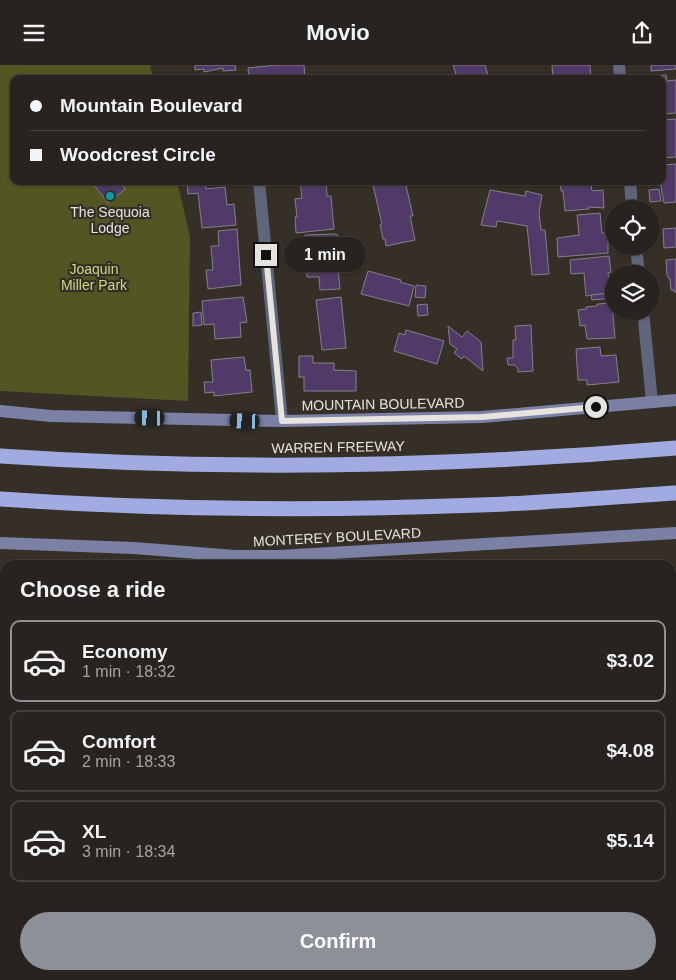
<!DOCTYPE html>
<meta charset="utf-8">
<style>
body{margin:0;font-family:Arial,sans-serif;background:#342f2b;color:#f1f3f6;height:100vh;display:flex;flex-direction:column;font-size:19px;white-space:nowrap}
*{box-sizing:border-box;margin:0}
p{font-size:16px;color:#a5a4a4}
.icon{flex:none;width:28px;height:28px;fill:none;stroke:currentColor;stroke-width:2;stroke-linecap:round;stroke-linejoin:round}
.map{position:relative;flex:1;overflow:hidden}
.side{position:absolute;left:0px;top:495px;width:676px;height:420px;display:flex;flex-direction:column;background:#28231e;border-radius:15px 15px 0 0;box-shadow:0 1px 4px #0004,0 0 0 1px #44403c}
.side>*{flex:none}
.guide{position:absolute;left:10px;top:10px;width:656px;height:110px;border-radius:10px;box-shadow:0 1px 4px #0004,0 0 0 1px #44403c;display:grid;align-content:center;height:110px;padding:0 20px;background:#28231e}
.tools{position:absolute;left:605px;top:135px;display:grid;gap:10px}
.tools a{display:grid;place-items:center;width:55px;height:55px;border-radius:50%;background:#28231e;box-shadow:0 1px 4px #0004,0 0 0 1px #44403c;font-size:25px}
.end{position:absolute;width:22px;height:22px;margin:-11px;border:6px solid #e6e2de;background:#111;box-shadow:0 0 0 2px #111}
.from{border-radius:50%}
.bubble{position:absolute;height:35px;border-radius:18px;background:#28231e;box-shadow:0 1px 4px #0004,0 0 0 1px #44403c;font-size:16px;font-weight:700;line-height:35px;text-align:center}
.car{position:absolute;width:15px;height:30px;margin:-15px -8px;border-radius:6px;box-shadow:0 0 4px 1px #0007;background:linear-gradient(#222 24%,#8ab4d8 0 40%,#222 0 76%,#8ab4d8 0 86%,#222 0)}
.guide b{display:flex;align-items:center;gap:18px;height:48px;font-size:19px}
.guide b+b{border-top:1px solid #44403c}
.guide i{width:12px;height:12px;background:#f1f3f6}
ul{padding:0;list-style:none}
li{display:flex;align-items:center;gap:15px;height:82px;margin:0 10px 8px;padding:0 10px;border:2px solid #44403c;border-radius:10px}
li div{flex:1}
li b{display:block;font-size:19px}
li em{font-style:normal;font-weight:700}
li.active{border-color:#8c9099}
li>.icon{width:45px;height:45px;stroke-width:1.5}
h2{padding:0 20px;font-size:22px;line-height:60px}
.cta{display:flex;gap:10px;margin-top:auto;padding:10px 20px}
.cta a{flex:1;height:58px;border-radius:30px;background:#8c9099;color:#fff;font-size:20px;font-weight:700;line-height:58px;text-align:center}
header{display:flex;justify-content:space-between;align-items:center;height:65px;padding:0 20px;background:#28231e;font-size:22px;font-weight:700}
.map>svg:first-child{display:block}
</style>
<header><svg class="icon" aria-label="menu" viewBox="0 0 24 24"><path d="M4 6h16M4 12h16M4 18h16"/></svg>Movio<svg class="icon" aria-label="share" viewBox="0 0 24 24"><path d="M12 15V3M7 8l5-5 5 5M5 13v7h14v-7"/></svg></header>
<div class="map">
<svg width="676" height="915" viewBox="0 0 676 915">
<rect width="100%" height="100%" fill="#352f28"/>
<path fill="#515623" d="M0 0H150L153 14H14V116H177L190 172 188 336 0 326Z"/>
<g fill="#513a68" stroke="#85818a">
<path d="M195 0H235L236 5 223 6V3L204 7V4L195 5Z"/>
<path d="M304 0 305 14H249L248 3 276 0Z"/>
<path d="M453 0H485L489 14H453L452 10 456 9Z"/>
<path d="M552 0H590L591 14H553Z"/>
<path d="M651 0H676V4L651 6Z"/>
<path d="M666 10 667 16 676 15V48L662 49V14H653L652 11Z"/>
<path d="M676 54V92L662 93V55Z"/>
<path d="M676 99V137L664 138 660 116H662V100Z"/>
<path d="M91 116H119L125 124 108 138Z"/>
<path d="M187 116H206V124L225 122 227 140 234 139 236 160 202 163 198 128 188 129Z"/>
<path d="M300 116H326L327 131H331L334 164 296 168 295 152H297L295 134 302 133Z"/>
<path d="M372 116H405L413 151H410L415 175 386 181 385 174H383L380 160 382 159Z"/>
<path d="M560 116H596V119H591L592 126 603 125 604 143 589 142V144L565 146 563 126H561Z"/>
<path d="M659 124 661 136 650 137 649 125Z"/>
<path d="M490 125 525 131 526 126 542 130 539 148 541 165H545L549 209 532 210 527 161 497 156 496 162 481 160Z"/>
<path d="M600 148 602 168H606V173H608V188L558 192 557 173 579 170 577 150Z"/>
<path d="M676 163V182L664 183 663 164Z"/>
<path d="M237 164 241 220 208 224 206 205H213L211 181H219L218 166Z"/>
<path d="M336 169 341 173 342 186H334L335 204H338L340 224 320 225 319 212H307L305 170Z"/>
<path d="M609 191 611 207 608 208 610 228 586 231 584 208 571 209 570 195Z"/>
<path d="M676 194V227H674V225H671L670 214H669L667 210 666 195Z"/>
<path d="M368 206 401 215 400 217 414 221 409 241 361 229Z"/>
<path d="M416 220 426 221 425 233 415 232Z"/>
<path d="M609 226H614V233L592 235 591 230 610 228Z"/>
<path d="M243 232 247 257 240 258 241 272 215 274 214 259 204 260 202 236Z"/>
<path d="M341 232 346 283 322 285 316 235Z"/>
<path d="M612 238 615 273 587 274 585 260 580 261 578 245 586 244V242L597 241V239Z"/>
<path d="M427 239 428 250 418 251 417 240Z"/>
<path d="M201 247 202 260 193 261V248Z"/>
<path d="M531 260 533 306 518 307V303L514 300H508L507 293H513V275H516L515 261Z"/>
<path d="M448 261 462 272 467 266 481 277 483 306 464 291 462 294 454 288 457 284 450 279Z"/>
<path d="M406 265 444 276 437 299 394 286 399 268 405 270Z"/>
<path d="M600 282 601 291 616 290 619 317 587 320V315H578L576 284Z"/>
<path d="M299 291H313V298H334V305L356 306V326H304V312H299Z"/>
<path d="M244 292 246 305H250L252 327 214 331V327L205 328 204 317H213L211 295Z"/>
<path d="M1 762 5 766V804L0 807V763Z"/>
<path d="M5 907V910H18L21 915H0V909Z"/>
<path d="M21 910H41L31 915H23Z"/>
<path d="M454 910H503L497 915H448Z"/>
</g>
<g fill="none" stroke-linecap="round" stroke-linejoin="round">
<g stroke="#60657b" stroke-width="12">
<path d="M619 0 620 14"/>
<path d="M259 116 282 356"/>
<path d="M630 116 632 144"/>
<path d="M636 181 639 209"/>
<path d="M643 246 652 337"/>
<path d="M0 868 5 862"/>
</g>
<g stroke="#7a81a5" stroke-width="12">
<path d="M0 346 51 351 282 356 482 352 676 335"/>
<path d="M0 478 134 483 235 491H279L676 468"/>
</g>
<g stroke="#a1abe2" stroke-width="15">
<path d="M0 391C225 406 452 402 676 383"/>
<path d="M0 434C159 445 320 446 480 440 545 438 611 432 676 428"/>
</g>
</g>
<g fill="none" stroke-linecap="round" stroke-linejoin="round">
<path stroke="#e6e2de" stroke-width="6" d="M266 190 282 356 482 352 596 342"/>
</g>
<circle fill="#0f9aa8" stroke="#352f28" stroke-width="2" cx="110" cy="131" r="5"/>
<g text-anchor="middle" stroke-width="4.5" stroke-linejoin="round" paint-order="stroke">
<g font-size="14" fill="#e6e2de" stroke="#352f28">
<text x="110" y="152">The Sequoia<tspan x="110" dy="16">Lodge</tspan></text>
</g>
<g font-size="14" fill="#ced882" stroke="#352f28">
<text x="94" y="209">Joaquin<tspan x="94" dy="16">Miller Park</tspan></text>
</g>
<g font-size="14" fill="#e6e2de" stroke="#352f28">
<text transform="translate(383 339) rotate(-1)" y="5">MOUNTAIN BOULEVARD</text>
<text transform="translate(338 382) rotate(-1)" y="5">WARREN FREEWAY</text>
<text transform="translate(337 472) rotate(-3)" y="5">MONTEREY BOULEVARD</text>
</g>
</g>
</svg>
<div class="tools">
<a><svg class="icon" aria-label="locate" viewBox="0 0 24 24"><circle cx="12" cy="12" r="6"/><path d="M12 2v4M12 18v4M2 12h4M18 12h4"/></svg></a>
<a><svg class="icon" aria-label="layers" viewBox="0 0 24 24"><path d="M12 4l9 5-9 5-9-5zM3 14l9 5 9-5"/></svg></a>
</div>
<i class="end from" style="left:596px;top:342px"></i>
<i class="end" style="left:266px;top:190px"></i>
<div class="bubble" style="left:284px;top:172px;width:82px">1 min</div>
<i class="car" style="left:150px;top:353px;rotate:271deg"></i>
<i class="car" style="left:245px;top:356px;rotate:272deg"></i>
<div class="guide">
<b><i class="from"></i>Mountain Boulevard</b>
<b><i></i>Woodcrest Circle</b>
</div>
<section class="side">
<h2>Choose a ride</h2>
<ul>
<li class="active"><svg class="icon" aria-label="car" viewBox="0 0 24 24"><path d="M5 17H2v-5l4-1 3-4h7l3 4 3 1v5h-3M9 17h6M6 11h13"/><circle cx="7" cy="17" r="2"/><circle cx="17" cy="17" r="2"/></svg><div><b>Economy</b><p>1 min · 18:32</p></div><em>$3.02</em></li>
<li><svg class="icon" aria-label="car" viewBox="0 0 24 24"><path d="M5 17H2v-5l4-1 3-4h7l3 4 3 1v5h-3M9 17h6M6 11h13"/><circle cx="7" cy="17" r="2"/><circle cx="17" cy="17" r="2"/></svg><div><b>Comfort</b><p>2 min · 18:33</p></div><em>$4.08</em></li>
<li><svg class="icon" aria-label="car" viewBox="0 0 24 24"><path d="M5 17H2v-5l4-1 3-4h7l3 4 3 1v5h-3M9 17h6M6 11h13"/><circle cx="7" cy="17" r="2"/><circle cx="17" cy="17" r="2"/></svg><div><b>XL</b><p>3 min · 18:34</p></div><em>$5.14</em></li>
</ul>
<div class="cta"><a>Confirm</a></div>
</section>
</div>
